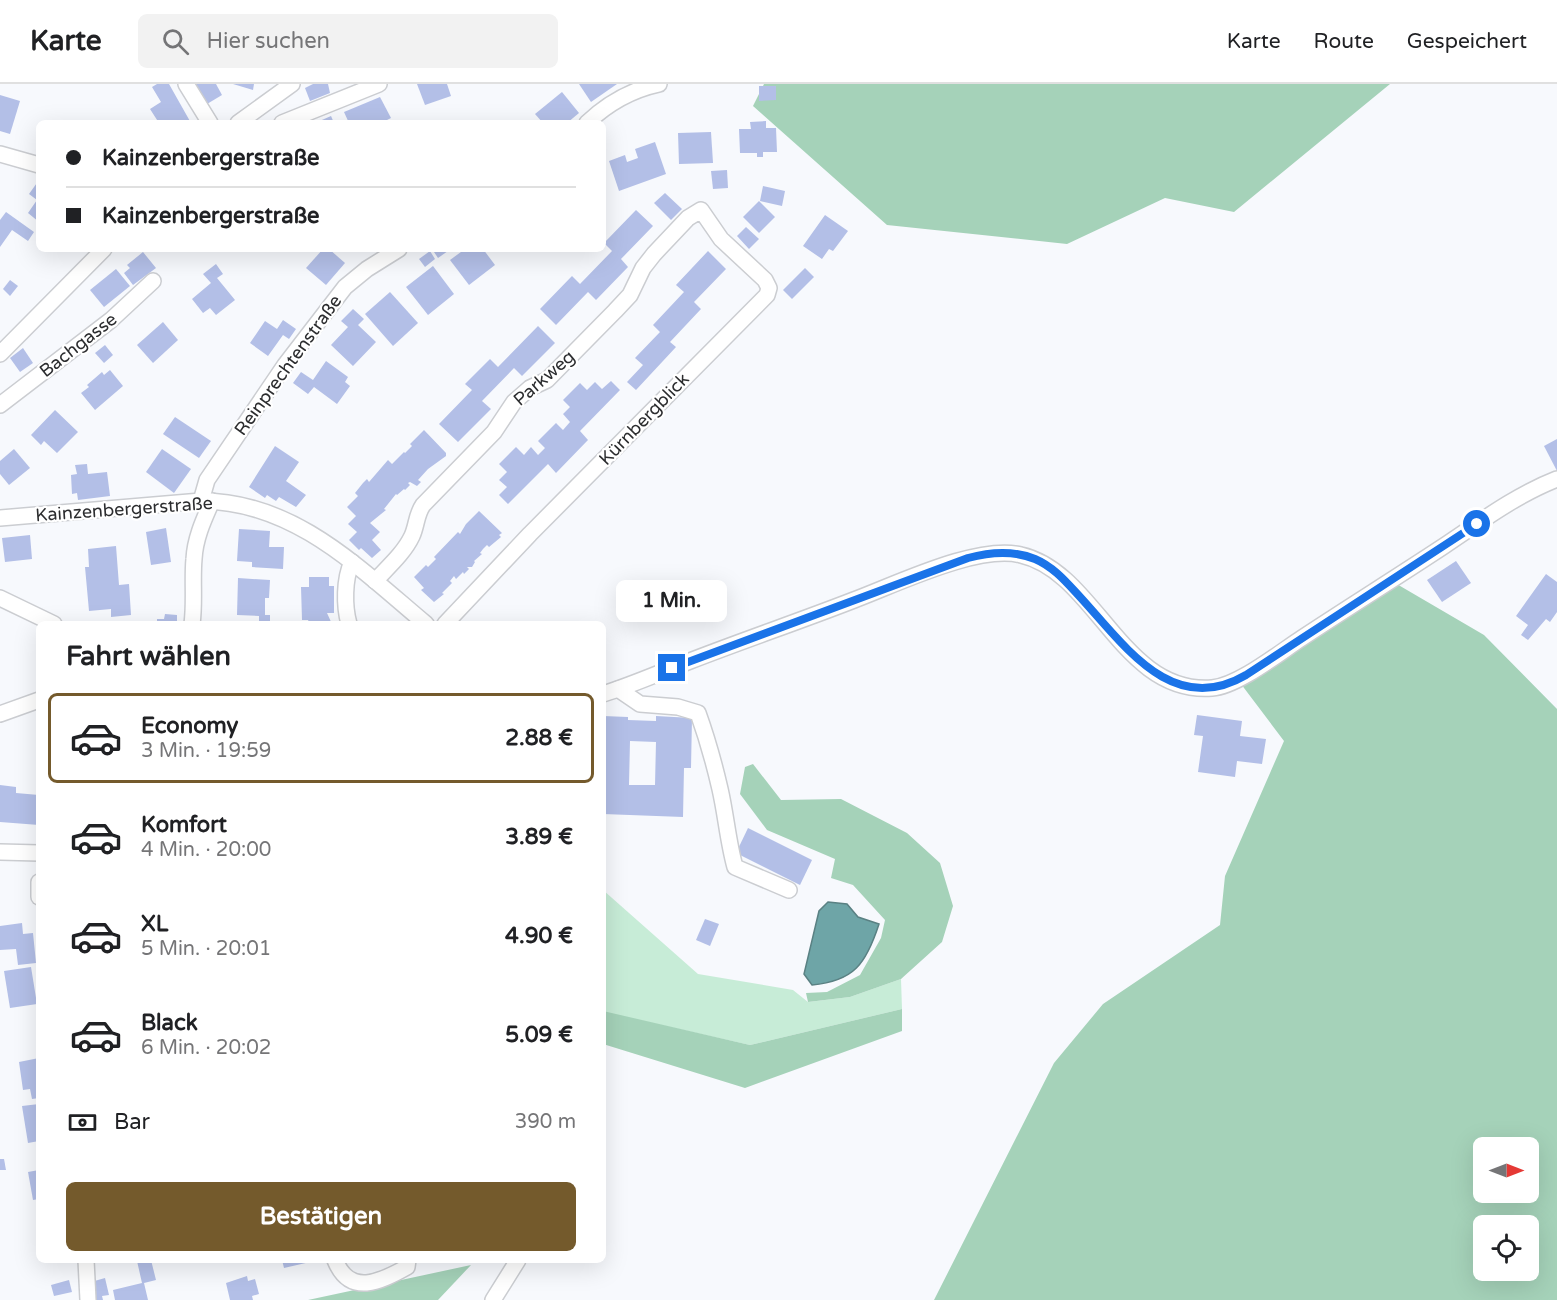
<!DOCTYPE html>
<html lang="de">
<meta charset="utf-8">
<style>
body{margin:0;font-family:"Varela Round",sans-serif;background:#f2f2f2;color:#202124;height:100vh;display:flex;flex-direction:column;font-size:22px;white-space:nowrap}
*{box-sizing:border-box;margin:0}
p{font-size:20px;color:#757577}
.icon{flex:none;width:33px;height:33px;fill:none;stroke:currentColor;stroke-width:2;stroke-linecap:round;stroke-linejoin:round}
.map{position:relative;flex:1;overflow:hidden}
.side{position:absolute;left:36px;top:537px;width:570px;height:642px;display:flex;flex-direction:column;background:#fff;border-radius:9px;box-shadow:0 6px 24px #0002}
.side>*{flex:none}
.banner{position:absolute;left:36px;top:36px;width:570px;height:132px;border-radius:9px;box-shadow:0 6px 24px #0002;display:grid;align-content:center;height:132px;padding:0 30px;background:#fff}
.needle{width:39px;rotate:90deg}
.buttons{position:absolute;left:1473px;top:1053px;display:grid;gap:12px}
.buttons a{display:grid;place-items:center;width:66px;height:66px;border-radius:9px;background:#fff;box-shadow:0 6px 24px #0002;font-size:30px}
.end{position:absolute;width:27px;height:27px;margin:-14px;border:8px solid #1a73e8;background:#fff;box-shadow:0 0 0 3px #fff}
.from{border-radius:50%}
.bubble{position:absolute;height:42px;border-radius:9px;background:#fff;box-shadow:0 6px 24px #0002;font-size:20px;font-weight:800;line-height:42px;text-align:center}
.banner b{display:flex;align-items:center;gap:21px;height:57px;font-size:22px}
.banner b+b{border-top:2px solid #e0e0e0}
.banner i{width:15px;height:15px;background:#202124}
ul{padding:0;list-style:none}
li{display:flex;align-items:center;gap:18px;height:90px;margin:0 12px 9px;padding:0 18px;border:3px solid transparent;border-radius:9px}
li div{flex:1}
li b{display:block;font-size:22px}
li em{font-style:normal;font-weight:800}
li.current{border-color:#745a2c}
li>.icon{width:54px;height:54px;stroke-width:1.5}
h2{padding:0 30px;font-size:27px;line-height:72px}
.pay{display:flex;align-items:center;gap:15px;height:66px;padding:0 30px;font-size:22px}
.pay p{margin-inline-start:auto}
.button{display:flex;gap:12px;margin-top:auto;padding:12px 30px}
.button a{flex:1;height:69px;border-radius:9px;background:#745a2c;color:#fff;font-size:24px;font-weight:800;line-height:69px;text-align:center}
header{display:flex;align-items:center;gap:36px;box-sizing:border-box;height:84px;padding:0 30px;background:#fff;border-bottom:2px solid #e0e0e0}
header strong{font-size:28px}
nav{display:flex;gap:33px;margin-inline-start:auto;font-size:21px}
.search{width:420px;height:54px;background:#f2f2f2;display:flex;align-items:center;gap:15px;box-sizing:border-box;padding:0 21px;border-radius:9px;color:#757577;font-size:22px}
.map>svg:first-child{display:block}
</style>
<header>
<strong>Karte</strong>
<div class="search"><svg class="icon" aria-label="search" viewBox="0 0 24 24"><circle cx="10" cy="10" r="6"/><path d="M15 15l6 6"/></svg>Hier suchen</div>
<nav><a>Karte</a><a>Route</a><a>Gespeichert</a></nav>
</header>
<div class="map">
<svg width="1557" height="1216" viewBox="0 0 1557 1216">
<rect width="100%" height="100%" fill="#f7f9fd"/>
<path fill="#c7ecd7" d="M603 806 698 890 793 906 808 918 850 913 901 895 902 925 750 961 603 928Z"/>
<g fill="#a5d2b9" fill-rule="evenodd">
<path d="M764 0H1390L1234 128 1165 114 1067 160 887 141 753 22Z"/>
<path d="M1395 499 1484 551 1557 625V1216H934L1054 979 1103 920 1220 841 1225 792 1284 657 1241 600ZM1484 1064H1528V1108H1484ZM1484 1142H1528V1186H1484Z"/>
<path d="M753 680 781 716 841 715 907 749 940 779 953 822 942 858 901 895 850 913 808 918 806 909 827 908 860 891 881 854 885 836 853 801 831 794 835 775 767 746 740 710 745 683Z"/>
<path d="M902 925V947L745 1004 603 960V927L750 961Z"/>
<path d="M471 1181 438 1216H308Z"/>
</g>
<path fill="#6ea5a7" stroke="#5a8183" stroke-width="1.5" d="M828 818 847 820 858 833 879 840C866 880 854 897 812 901L804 890 819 827Z"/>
<g fill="#b3bfe7" fill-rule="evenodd">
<path d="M157 0H169L191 39H159L150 25 161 18 152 3Z"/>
<path d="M196 0H216L222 11 207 20Z"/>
<path d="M233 0H254L253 6Z"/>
<path d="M313 0H328L330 9 310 17 305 4Z"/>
<path d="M417 0H447L451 12 425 21Z"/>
<path d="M579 0H617L591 18Z"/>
<path d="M759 2H776V16L759 17Z"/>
<path d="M562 8 579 29 567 39H543L535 30Z"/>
<path d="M0 11 20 17 10 50 0 47Z"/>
<path d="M380 13 391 34 381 39H349L344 28Z"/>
<path d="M331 32 334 39H315Z"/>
<path d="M766 37V44H776L777 68H763V73H757V69H740L739 45H751L750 38Z"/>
<path d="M711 48 713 79 679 80 678 49Z"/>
<path d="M655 58 666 90 619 107 609 77 625 71 627 78 638 74 635 65Z"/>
<path d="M727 86 728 104 713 105 711 87Z"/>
<path d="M39 96V138L28 129 37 116 29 110Z"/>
<path d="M763 102 785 107 782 122 760 117Z"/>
<path d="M665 109 682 125 671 136 654 119Z"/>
<path d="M759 117 775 133 759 149 743 133Z"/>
<path d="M636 126 653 142 621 175 628 183 596 216 588 208 556 241 540 225 572 192 580 200 612 167 604 159Z"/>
<path d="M6 128 34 148 28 157 12 146 0 163V136Z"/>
<path d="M825 131 848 147 833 167 829 165 822 175 803 162Z"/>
<path d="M746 143 759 155 749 165 737 152Z"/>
<path d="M323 165H329L345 179 326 201 306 184Z"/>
<path d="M432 165H447L448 167 438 174Z"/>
<path d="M465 165H483L495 181 469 201 450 176Z"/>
<path d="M430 167 435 175 425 183 419 175Z"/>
<path d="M708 167 726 185 694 218 701 225 670 258 676 263 636 306 627 298 643 281 635 274 660 248 653 241 684 208 676 201Z"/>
<path d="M143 168 156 184 133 201 124 189 130 184 127 181Z"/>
<path d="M216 180 223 190 217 194 235 216 216 231 210 224 203 229 192 215 211 199 203 190Z"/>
<path d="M433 182 454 210 428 231 406 203Z"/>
<path d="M805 184 814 193 792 215 783 206Z"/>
<path d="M116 185 130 202 104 223 90 206Z"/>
<path d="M10 196 18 202 10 212 3 205Z"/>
<path d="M390 208 418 239 393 262 365 230Z"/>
<path d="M353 225 364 235 358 241 376 258 353 282 331 261 348 243 341 237Z"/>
<path d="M283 236 296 245 289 255 283 251 268 272 250 259 265 237 277 245Z"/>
<path d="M163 238 178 256 153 279 137 261Z"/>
<path d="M538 242 555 259 522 292 514 284 482 317 491 325 458 358 439 340 472 306 465 300 490 275 498 283Z"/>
<path d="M105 261 113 271 104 279 95 269Z"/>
<path d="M23 264 33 279 20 288 10 274Z"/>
<path d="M326 277 348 293 345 298 350 302 337 320 314 303 308 310 293 299 301 288 313 296Z"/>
<path d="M110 286 123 302 95 326 81 309 89 303 87 301 102 288 104 291Z"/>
<path d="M611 297 620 306 580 347 588 356 556 389 548 380 508 420 499 411 507 403 499 396 507 388 499 380 516 363 524 371 531 363 538 371 545 364 538 357 556 339 563 346 570 338 563 330 570 323 563 316 580 299 587 306 595 298 602 305Z"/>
<path d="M55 326 78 348 57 369 44 357 41 361 31 351Z"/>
<path d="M175 333 211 357 199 374 163 350Z"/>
<path d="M424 346 446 369V372L428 385 418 396 421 398 417 402 410 398 408 399 410 401 405 406 404 405 397 411 396 410 384 425 386 426 370 439 380 448 372 456 381 466 372 474 361 464 359 466 349 456 357 448 348 440 356 432 347 423 358 412 355 409 363 399 367 395 369 398 388 376 392 380 404 368 405 369 412 362 410 360Z"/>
<path d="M1557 355V387L1544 362Z"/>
<path d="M275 362 299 378 286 397 306 411 296 423 279 413 276 417 267 411 265 414 249 403Z"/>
<path d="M14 365 30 384 9 401 0 390V377Z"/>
<path d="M162 365 191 385 174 409 146 388Z"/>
<path d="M87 380 88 390 107 388 110 412 78 416 77 409 72 410 71 391 77 390 75 381Z"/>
<path d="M479 427 502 449 499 451 501 453 489 463 487 461 483 465 480 469 482 470 474 477 475 478 472 483H467L469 485 464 490 463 488 456 495 454 492 450 497 452 499 442 509 444 510 434 518 421 506 424 504 414 493 426 481 428 483 436 475 434 473 458 448 460 450 466 440Z"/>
<path d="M166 444 171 478 151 481 146 448Z"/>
<path d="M239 445 270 447 269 463H284L283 485 252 483V478L237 477Z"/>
<path d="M30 451 32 475 5 478 2 454Z"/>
<path d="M116 462 119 501 129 500 131 531 111 533V525L89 527 85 483H89L88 465Z"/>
<path d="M1456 477 1471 499 1442 518 1427 496Z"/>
<path d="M1546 490 1557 498V528L1550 538 1546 535 1528 556 1521 551 1528 541 1516 532Z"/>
<path d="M309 493H329V502H334V529H327L332 540H310L308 536H302L301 503H309Z"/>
<path d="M238 494 270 496 269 514H265V531H270V540H259V532L237 531Z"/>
<path d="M165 530 177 531V540H157V535H164Z"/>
<path d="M1197 631 1242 637 1240 652 1266 655 1262 680 1237 677 1235 693 1198 688 1203 652 1194 651Z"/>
<path d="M603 632 628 633V636L656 637V632L692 634 691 684H684L683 733 603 730ZM630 657 656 658 655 701H629Z"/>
<path d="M0 701 16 703V709L39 711V741L0 738Z"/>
<path d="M748 744 812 776 800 801 736 769Z"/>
<path d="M705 835 719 840 710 862 696 856Z"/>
<path d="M22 839 23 850 33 849 36 879 18 881 16 865 0 866V842Z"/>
<path d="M31 883 37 920 10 924 4 887Z"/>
<path d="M39 974V1014L32 1015 30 1005 23 1006 19 978Z"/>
<path d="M39 1020V1057L28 1059 22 1022Z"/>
<path d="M0 1075H4L6 1086H0Z"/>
<path d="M39 1086V1115L33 1116 28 1088Z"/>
<path d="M151 1176 156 1196 144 1199 148 1216H115L113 1206 142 1199 137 1177Z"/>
<path d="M282 1176H310V1178L284 1184Z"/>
<path d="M247 1192 248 1197 255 1195 259 1210 252 1212 253 1216H230L226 1199Z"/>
<path d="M105 1194 109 1211 102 1212 103 1216H95L91 1198Z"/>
<path d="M69 1196 72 1208 54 1212 51 1201Z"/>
</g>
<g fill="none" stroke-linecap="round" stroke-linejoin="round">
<g stroke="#cbcdd1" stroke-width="18">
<g id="minor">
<path d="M186 0 210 39"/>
<path d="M238 39 292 0"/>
<path d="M282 39 379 0"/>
<path d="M587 39C607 20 631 6 659 0"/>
<path d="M0 70 39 81"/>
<path d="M0 270 104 165"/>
<path d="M0 321 111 236 153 197"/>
<path d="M201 417 207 396 285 281 345 203 367 185 399 165"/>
<path d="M0 434 201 417C294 417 359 484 426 540"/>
<path d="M375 497C388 483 404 469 412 452 417 441 416 431 423 421L494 348 514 318 530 304 547 296 615 227 630 211 643 184 654 170 688 134 701 126 721 155 765 196 769 204 767 211 530 450 445 540"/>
<path d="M0 514 54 540"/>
<path d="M192 540C195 518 192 496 194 475 195 454 204 435 212 417"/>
<path d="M349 540C344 522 344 495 352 478"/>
<path d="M618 605 640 620 678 623 698 629C707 654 714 679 720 705 726 731 728 758 735 783L789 806"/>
<path d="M603 610C632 601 661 588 690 577 744 556 800 537 854 516 897 500 978 460 1021 471 1096 488 1122 611 1212 604 1238 602 1279 569 1302 554 1349 523 1397 493 1444 462 1480 438 1516 411 1557 395"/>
<path d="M0 630 39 616"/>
<path d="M0 768 39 769"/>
<path d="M39 798V813"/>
<path d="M86 1176 88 1216"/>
<path d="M335 1176C350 1213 380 1198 407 1183L408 1176"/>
<path d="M493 1216 518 1176"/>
</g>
</g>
<use href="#minor" stroke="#fff" stroke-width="15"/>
</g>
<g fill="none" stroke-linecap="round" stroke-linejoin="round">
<path stroke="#1a73e8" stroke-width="8" d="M672 584 968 474C990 468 1013 466 1035 475 1054 483 1067 499 1081 514 1125 562 1173 634 1246 591L1477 440"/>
</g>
<g text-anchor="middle" stroke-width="4.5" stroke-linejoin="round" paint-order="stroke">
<g font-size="18" fill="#2c2d2f" stroke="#fff">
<text transform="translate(78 261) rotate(-38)" y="6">Bachgasse</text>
<text transform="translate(288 281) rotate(-54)" y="6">Reinprechtenstraße</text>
<text transform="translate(544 294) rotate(-41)" y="6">Parkweg</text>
<text transform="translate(644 335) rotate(-46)" y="6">Kürnbergblick</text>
<text transform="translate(124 425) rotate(-4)" y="6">Kainzenbergerstraße</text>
</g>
</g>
</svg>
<div class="buttons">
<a><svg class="needle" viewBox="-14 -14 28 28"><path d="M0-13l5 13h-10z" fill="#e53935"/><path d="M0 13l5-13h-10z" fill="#757577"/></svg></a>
<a><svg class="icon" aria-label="locate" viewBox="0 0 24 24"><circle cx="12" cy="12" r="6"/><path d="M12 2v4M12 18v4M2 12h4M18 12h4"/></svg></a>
</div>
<i class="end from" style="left:1477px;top:440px"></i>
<i class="end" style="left:672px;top:584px"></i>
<div class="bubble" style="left:616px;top:496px;width:111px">1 Min.</div>
<div class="banner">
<b><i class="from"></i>Kainzenbergerstraße</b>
<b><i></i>Kainzenbergerstraße</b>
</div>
<section class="side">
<h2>Fahrt wählen</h2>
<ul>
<li class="current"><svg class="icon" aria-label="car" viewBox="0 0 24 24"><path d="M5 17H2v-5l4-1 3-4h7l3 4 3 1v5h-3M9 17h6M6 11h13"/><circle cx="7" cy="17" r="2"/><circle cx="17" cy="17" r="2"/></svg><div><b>Economy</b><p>3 Min. · 19:59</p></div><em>2.88 €</em></li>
<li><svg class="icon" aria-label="car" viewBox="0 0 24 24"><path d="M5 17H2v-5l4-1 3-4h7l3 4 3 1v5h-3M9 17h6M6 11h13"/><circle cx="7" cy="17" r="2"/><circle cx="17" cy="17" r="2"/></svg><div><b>Komfort</b><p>4 Min. · 20:00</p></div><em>3.89 €</em></li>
<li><svg class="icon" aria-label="car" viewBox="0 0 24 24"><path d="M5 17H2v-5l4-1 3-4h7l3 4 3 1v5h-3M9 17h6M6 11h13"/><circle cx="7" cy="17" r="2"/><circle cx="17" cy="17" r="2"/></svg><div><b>XL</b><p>5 Min. · 20:01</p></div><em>4.90 €</em></li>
<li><svg class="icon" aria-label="car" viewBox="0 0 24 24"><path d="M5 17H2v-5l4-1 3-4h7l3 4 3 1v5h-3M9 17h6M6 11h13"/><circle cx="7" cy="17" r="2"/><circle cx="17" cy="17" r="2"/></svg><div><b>Black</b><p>6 Min. · 20:02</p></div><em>5.09 €</em></li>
</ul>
<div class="pay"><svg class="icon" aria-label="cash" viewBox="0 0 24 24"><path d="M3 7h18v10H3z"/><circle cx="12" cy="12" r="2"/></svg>Bar<p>390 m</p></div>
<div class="button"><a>Bestätigen</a></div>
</section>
</div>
